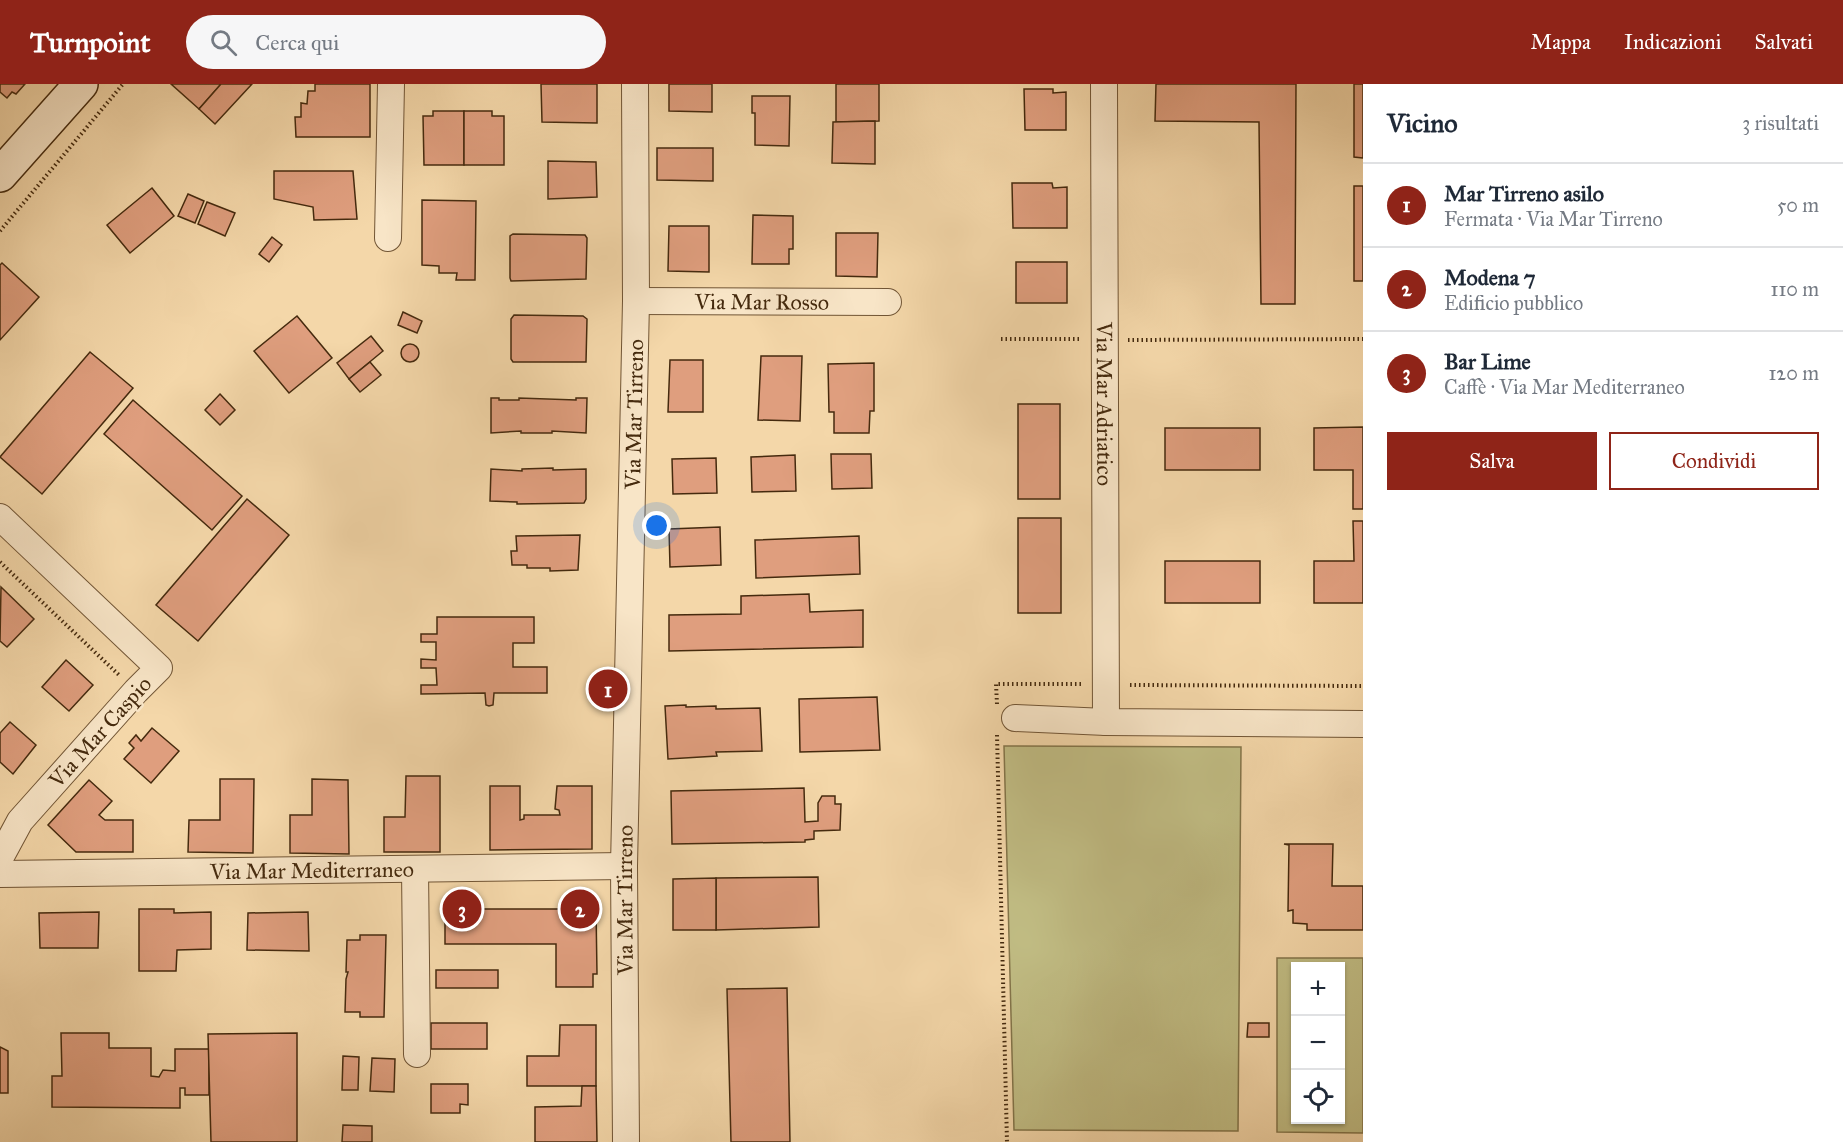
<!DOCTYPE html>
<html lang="it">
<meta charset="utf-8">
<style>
:root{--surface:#fff;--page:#f6f6f7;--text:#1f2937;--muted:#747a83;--line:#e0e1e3;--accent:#8f2418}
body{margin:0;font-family:"IM FELL Great Primer",serif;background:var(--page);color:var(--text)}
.controls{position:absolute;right:18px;bottom:18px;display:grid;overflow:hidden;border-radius:0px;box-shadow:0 2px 4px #0004}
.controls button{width:54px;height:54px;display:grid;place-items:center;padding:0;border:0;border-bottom:2px solid var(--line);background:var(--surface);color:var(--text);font:30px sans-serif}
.you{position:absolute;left:657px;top:442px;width:21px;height:21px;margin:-15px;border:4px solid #fff;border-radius:50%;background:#1a73e8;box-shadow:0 0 0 9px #1a73e833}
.badge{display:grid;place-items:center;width:39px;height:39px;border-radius:50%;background:var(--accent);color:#fff;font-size:20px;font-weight:700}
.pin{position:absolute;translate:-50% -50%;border:3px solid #fff;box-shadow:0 2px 6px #0006}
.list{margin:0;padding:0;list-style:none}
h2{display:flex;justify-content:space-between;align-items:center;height:78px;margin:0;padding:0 24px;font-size:26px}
h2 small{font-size:20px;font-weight:400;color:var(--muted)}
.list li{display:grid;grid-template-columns:39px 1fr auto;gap:18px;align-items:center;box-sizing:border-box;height:84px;padding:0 24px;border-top:2px solid var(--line)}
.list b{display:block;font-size:22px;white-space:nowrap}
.list p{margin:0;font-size:20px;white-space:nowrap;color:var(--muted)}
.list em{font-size:20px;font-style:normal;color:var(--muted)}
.actions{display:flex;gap:12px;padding:18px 24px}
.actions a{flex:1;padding:14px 0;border:2px solid var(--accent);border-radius:0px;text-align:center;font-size:21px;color:var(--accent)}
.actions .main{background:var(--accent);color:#fff}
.icon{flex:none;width:33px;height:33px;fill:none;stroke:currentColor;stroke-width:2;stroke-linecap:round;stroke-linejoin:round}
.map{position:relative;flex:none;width:1363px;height:1058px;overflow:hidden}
header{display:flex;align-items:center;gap:36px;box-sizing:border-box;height:84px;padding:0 30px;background:var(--accent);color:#fff}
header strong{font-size:28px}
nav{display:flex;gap:33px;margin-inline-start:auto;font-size:21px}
.search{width:420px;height:54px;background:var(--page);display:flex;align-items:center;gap:15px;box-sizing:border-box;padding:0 21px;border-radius:33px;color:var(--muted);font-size:22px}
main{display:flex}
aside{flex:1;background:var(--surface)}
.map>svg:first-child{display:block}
.green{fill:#c1bd84;stroke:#837449;stroke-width:1.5;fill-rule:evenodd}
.building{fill:#df9e7e;stroke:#452a0e;stroke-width:1.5}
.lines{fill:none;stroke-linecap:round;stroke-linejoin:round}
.minor-casing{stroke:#715535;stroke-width:28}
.secondary-casing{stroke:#452a0e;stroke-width:36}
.path{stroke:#452a0e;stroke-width:4;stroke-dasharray:1.5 3;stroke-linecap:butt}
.minor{stroke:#f8e5c7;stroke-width:26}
.secondary{stroke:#f8e5c7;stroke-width:33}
.labels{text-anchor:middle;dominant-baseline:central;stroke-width:5;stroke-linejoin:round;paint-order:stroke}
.street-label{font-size:22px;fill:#452a0e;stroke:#f8e5c7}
</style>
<header>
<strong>Turnpoint</strong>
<div class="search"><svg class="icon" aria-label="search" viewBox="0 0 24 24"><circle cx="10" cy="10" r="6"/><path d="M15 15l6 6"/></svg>Cerca qui</div>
<nav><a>Mappa</a><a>Indicazioni</a><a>Salvati</a></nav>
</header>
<main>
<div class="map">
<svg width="1363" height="1058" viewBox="0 0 1363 1058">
<rect width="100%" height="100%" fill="#f4d7a9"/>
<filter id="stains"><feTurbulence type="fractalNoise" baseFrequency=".00333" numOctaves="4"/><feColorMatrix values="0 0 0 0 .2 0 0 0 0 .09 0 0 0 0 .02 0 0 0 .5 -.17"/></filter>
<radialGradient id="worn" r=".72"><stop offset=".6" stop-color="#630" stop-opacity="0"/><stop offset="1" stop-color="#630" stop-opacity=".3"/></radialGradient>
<g class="green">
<polygon points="1004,662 1241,663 1238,1047 1014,1046"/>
<path d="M1277 874H1363V1049L1277 1048ZM1340 882V1036H1296V882Z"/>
</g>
<g class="building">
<polygon points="0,0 25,0 16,10 12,8 7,14 0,8"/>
<polygon points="171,0 221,0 199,25"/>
<polygon points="221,0 252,0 215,40 199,25"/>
<polygon points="315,0 370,0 370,53 296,53 295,33 301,33 301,19 307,20 308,7 315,7"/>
<polygon points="541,0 597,0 597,39 542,38"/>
<polygon points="669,0 712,0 712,28 669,27"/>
<polygon points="836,0 879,0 879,37 836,38"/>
<polygon points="1156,0 1296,0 1295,220 1261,220 1259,38 1155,37"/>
<polygon points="1354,0 1363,0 1363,74 1354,73"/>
<polygon points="1024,5 1053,5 1053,9 1066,8 1066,46 1025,46"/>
<polygon points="752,12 790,12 789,62 755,61 755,29 752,29"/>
<polygon points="433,27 464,27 464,81 424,81 423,32 433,32"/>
<polygon points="464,27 492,27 492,32 504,32 504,81 464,81"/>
<polygon points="875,37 875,80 832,79 833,38"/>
<polygon points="657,64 713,64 713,97 657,96"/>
<polygon points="548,77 596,78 597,113 548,115"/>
<polygon points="274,87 353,87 357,135 314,136 313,123 274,115"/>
<polygon points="1012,99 1052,99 1053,104 1067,103 1067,144 1013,144"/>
<rect x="1354" y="102" width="9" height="95"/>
<polygon points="152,104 174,132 130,169 107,141"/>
<polygon points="188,110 204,117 195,139 178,132"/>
<polygon points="422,116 476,117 475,196 456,196 457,189 439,189 439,182 422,181"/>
<polygon points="207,118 235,129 225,152 198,140"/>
<polygon points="753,131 793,132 793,165 789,165 789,180 752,180"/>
<polygon points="669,142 709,142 709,188 668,187"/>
<polygon points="836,149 878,149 877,193 836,192"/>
<polygon points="513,150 585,151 587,154 586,195 511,197 510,194 510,152"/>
<polygon points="272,153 282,161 269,178 259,170"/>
<rect x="1016" y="178" width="51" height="41"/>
<polygon points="2,179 39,213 0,256 0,181"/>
<polygon points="403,228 422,237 417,249 398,241"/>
<polygon points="514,231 583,232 587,235 586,278 513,278 511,275 511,235"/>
<polygon points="297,232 332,274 289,309 254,267"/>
<polygon points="371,252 383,267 349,295 337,279"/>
<circle cx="410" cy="269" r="9"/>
<polygon points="90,268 133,304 42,410 0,373"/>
<polygon points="761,272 802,272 800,337 758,336"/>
<polygon points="670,276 703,276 703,328 668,328"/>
<polygon points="370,278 381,291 360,308 349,295"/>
<polygon points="874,279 874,327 870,327 869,349 834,349 834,328 829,328 828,280"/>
<polygon points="220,310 235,326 220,341 205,326"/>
<polygon points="491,314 499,314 499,316 519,316 519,314 576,316 576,314 587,314 586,349 552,347 552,349 521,349 521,347 491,349"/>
<polygon points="133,316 242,412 212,446 104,350"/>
<rect x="1018" y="320" width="42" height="95"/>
<polygon points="1363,343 1363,425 1353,425 1353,386 1314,386 1314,344"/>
<rect x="1165" y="344" width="95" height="42"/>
<polygon points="831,370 871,370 872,404 832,405"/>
<polygon points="795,371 796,407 752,408 751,373"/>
<polygon points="716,374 717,409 673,410 672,375"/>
<polygon points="553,384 553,386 586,385 586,415 584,419 517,420 517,418 490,417 491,385 522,387 522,385"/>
<polygon points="247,415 289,451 198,557 156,521"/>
<rect x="1018" y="434" width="43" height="95"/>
<polygon points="1353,437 1363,437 1363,519 1314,519 1314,477 1354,477"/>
<polygon points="720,443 721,481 670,483 669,445"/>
<polygon points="580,451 578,486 550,487 550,484 527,484 527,481 512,481 511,467 517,467 516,452"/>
<polygon points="859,452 860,490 756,494 755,456"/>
<rect x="1165" y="477" width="95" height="42"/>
<polygon points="1,503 34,535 7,563 0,557"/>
<polygon points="809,510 810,528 863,526 863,563 669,567 669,531 741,530 741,512"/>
<polygon points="437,533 534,533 534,559 513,559 513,583 547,583 547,609 494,609 493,621 489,622 486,621 485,609 421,610 421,601 437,601 436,584 421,584 421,575 436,576 436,558 421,558 421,550 437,550"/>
<polygon points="66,576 93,601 69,627 42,603"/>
<polygon points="877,613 880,666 800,668 799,615"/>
<polygon points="686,621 686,623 716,622 716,625 760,624 762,667 716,668 717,672 668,675 665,622"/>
<polygon points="10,638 36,661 13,690 0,678 0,649"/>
<polygon points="152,644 179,667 151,699 124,675 134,664 129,659 136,651 141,657"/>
<polygon points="406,692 440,692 440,768 384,768 384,733 405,733"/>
<polygon points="220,695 254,695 253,769 188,768 189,736 220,736"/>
<polygon points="312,695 348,696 349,770 290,769 290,731 312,731"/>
<polygon points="89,696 112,717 99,731 105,736 133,736 133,768 76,768 48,741"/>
<polygon points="490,702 520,702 520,736 524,735 524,731 560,731 559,726 555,725 557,702 592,702 592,765 490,766"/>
<polygon points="804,704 805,738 818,737 818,719 822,712 835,712 835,720 841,720 840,746 814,747 814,755 805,756 805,758 672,760 671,707"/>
<polygon points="1284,760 1333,760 1332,802 1363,802 1363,846 1307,846 1307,840 1293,839 1293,826 1288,827 1289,761"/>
<polygon points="818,793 819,843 716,846 716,794"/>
<polygon points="716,794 716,846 673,846 673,795"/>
<polygon points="139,825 174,825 174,829 211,828 211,865 177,866 176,887 139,887"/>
<polygon points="445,825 596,825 597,890 593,890 593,903 556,903 556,860 445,860"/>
<polygon points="99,828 98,864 40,864 39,829"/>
<polygon points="308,828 309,867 247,866 248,829"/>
<polygon points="360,851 386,851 384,933 360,933 360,928 345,928 346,895 348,888 346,888 347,856 360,856"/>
<rect x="436" y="886" width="62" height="18"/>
<polygon points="787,904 790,1058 731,1058 727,905"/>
<rect x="431" y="939" width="56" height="26"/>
<polygon points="1248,939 1269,939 1269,953 1247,953"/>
<polygon points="560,941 596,941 596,1002 527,1002 527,972 559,972"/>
<polygon points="61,949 109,949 109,964 151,964 151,992 159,993 163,986 175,987 175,965 209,965 209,1011 185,1011 185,1004 180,1004 180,1024 52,1023 52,992 62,992"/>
<polygon points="297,949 297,1058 211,1058 208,950"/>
<polygon points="0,963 8,967 8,1009 0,1009"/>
<polygon points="343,972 359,973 358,1006 342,1006"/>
<polygon points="372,974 395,975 394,1008 370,1007"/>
<polygon points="431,1000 468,1000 468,1021 460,1020 460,1029 431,1029"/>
<polygon points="582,1002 596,1002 597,1058 535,1058 535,1023 581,1022"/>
<polygon points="343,1041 372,1042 372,1058 342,1058"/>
</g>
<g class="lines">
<g class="minor-casing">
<g id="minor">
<path id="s1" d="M1104 0 1106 638"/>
<polyline points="388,154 391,0"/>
<path id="s2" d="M636 217 888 218"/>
<polyline points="0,433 159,584 136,607 20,737 0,774"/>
<polyline points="1015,634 1106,638 1363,640"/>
<polyline points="415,785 417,970"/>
<path id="s3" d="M0 790 624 782"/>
<path id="s4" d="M626 1058 624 782 636 217 635 0"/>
</g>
</g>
<g class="secondary-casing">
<polyline id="secondary" points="0,91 81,0"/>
</g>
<g class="path">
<polyline points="0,147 123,0"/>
<polyline points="1001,255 1082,255"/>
<polyline points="1128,256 1363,255"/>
<polyline points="0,478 119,591"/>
<polyline points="1130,601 1363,602"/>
<polyline points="997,620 996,600 1083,600"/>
<polyline points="997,651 1007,1058"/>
</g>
<use href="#minor" class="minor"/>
<use href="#secondary" class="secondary"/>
</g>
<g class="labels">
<g class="street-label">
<text stroke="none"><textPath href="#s2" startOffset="126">Via Mar Rosso</textPath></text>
<text stroke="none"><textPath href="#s1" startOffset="320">Via Mar Adriatico</textPath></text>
<text stroke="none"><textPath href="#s4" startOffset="728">Via Mar Tirreno</textPath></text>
<text transform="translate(100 648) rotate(-48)">Via Mar Caspio</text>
<text stroke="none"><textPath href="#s3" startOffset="312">Via Mar Mediterraneo</textPath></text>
<text stroke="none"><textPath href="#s4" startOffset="242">Via Mar Tirreno</textPath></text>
</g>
</g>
<rect width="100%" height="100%" filter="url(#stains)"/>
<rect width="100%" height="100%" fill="url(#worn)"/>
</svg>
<div class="controls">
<button>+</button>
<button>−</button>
<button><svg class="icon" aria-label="locate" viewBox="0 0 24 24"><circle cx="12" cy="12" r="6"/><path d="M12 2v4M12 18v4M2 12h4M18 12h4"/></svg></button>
</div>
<div class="you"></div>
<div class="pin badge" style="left:608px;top:605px">1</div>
<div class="pin badge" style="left:580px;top:825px">2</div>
<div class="pin badge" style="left:462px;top:825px">3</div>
</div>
<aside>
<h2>Vicino<small>3 risultati</small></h2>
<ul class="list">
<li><span class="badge">1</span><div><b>Mar Tirreno asilo</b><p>Fermata · Via Mar Tirreno</p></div><em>50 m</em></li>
<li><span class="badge">2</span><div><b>Modena 7</b><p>Edificio pubblico</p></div><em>110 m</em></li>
<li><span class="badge">3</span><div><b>Bar Lime</b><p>Caffè · Via Mar Mediterraneo</p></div><em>120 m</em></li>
</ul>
<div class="actions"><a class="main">Salva</a><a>Condividi</a></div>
</aside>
</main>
